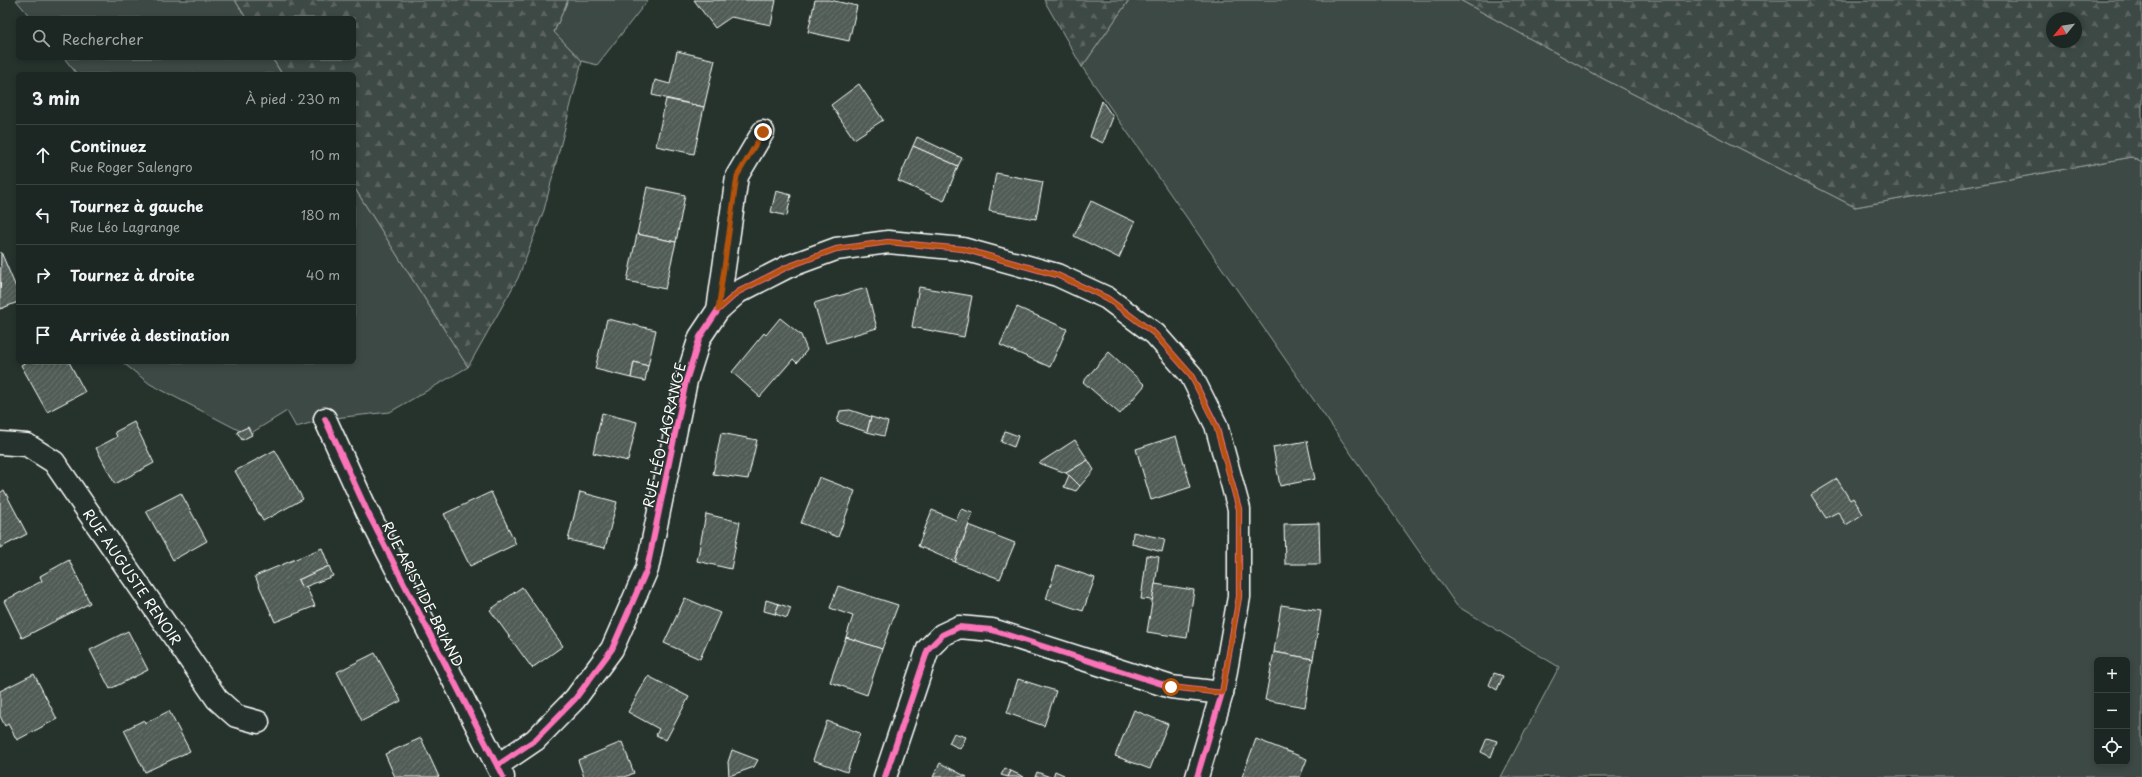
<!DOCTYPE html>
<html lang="fr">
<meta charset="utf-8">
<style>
:root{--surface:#1c2622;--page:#29322f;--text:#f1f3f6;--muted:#a0a5a5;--line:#3a4340}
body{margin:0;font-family:"Playpen Sans",sans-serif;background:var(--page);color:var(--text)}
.controls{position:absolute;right:12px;bottom:12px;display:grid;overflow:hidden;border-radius:6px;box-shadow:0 2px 6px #0003}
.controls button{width:36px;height:36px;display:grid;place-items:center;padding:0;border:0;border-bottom:1px solid var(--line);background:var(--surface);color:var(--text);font:20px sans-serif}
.compass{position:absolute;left:2046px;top:12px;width:36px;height:36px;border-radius:50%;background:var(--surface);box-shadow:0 2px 6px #0003;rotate:240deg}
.stop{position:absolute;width:12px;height:12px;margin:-9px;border:3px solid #b45309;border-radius:50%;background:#fff}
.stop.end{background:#b45309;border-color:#fff;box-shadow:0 1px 4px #0008}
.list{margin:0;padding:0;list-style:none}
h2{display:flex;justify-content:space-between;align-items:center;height:52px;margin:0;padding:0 16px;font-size:17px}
h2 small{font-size:13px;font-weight:400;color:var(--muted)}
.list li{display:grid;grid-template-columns:26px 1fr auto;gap:12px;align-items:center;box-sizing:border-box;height:60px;padding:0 16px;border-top:1px solid var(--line)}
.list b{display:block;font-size:15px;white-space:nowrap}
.list p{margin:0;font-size:13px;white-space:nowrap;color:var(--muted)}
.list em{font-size:13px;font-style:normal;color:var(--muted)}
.icon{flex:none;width:22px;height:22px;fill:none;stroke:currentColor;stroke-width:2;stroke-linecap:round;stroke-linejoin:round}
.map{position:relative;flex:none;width:2142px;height:777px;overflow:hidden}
.search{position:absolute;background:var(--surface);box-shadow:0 2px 6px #0003;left:16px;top:16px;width:340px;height:44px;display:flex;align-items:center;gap:10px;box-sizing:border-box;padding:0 14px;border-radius:6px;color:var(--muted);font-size:15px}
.panel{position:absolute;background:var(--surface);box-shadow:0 2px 6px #0003;left:16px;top:72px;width:340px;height:292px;border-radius:6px}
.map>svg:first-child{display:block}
.grass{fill:#3e4944;stroke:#9ea4a2;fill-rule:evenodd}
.forest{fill:url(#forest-firs);stroke:#9ea4a2;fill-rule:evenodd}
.building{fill:url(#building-hatch);stroke:#fff}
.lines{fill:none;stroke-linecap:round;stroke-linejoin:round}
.street-casing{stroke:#fff;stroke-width:25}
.street{stroke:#26332d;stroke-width:22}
.cycleway-casing{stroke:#26332d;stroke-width:8}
.cycleway{stroke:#fb73b8;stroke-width:6}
.route{stroke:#b45309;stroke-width:5}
.labels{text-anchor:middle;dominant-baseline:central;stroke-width:3;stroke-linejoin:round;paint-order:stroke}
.street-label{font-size:14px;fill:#fff;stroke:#26332d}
</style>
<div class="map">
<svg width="2142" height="777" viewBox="0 0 2142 777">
<defs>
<pattern id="forest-firs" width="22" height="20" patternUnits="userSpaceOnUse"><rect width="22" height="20" fill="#3e4944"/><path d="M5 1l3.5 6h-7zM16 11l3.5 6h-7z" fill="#5b6460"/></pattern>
<pattern id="building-hatch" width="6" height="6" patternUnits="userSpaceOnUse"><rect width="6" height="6" fill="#515c57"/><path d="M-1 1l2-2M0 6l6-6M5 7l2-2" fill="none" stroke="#6b7470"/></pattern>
</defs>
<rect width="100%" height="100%" fill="#26332d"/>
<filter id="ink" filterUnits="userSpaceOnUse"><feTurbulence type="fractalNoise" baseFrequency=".025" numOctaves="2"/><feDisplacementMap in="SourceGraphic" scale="8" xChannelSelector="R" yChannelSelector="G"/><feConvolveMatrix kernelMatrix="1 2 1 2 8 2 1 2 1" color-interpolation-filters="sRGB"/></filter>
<g filter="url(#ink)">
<g class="grass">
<polygon points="16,0 235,0 246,18 31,18"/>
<polygon points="568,0 648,0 597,65 582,61 554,32"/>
<path d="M1129 0H1460L1594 74 1855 207 2132 157 2142 163V777H1501L1559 667 1457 606 1082 67ZM2097 660H2127V762H2097Z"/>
<polygon points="64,58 272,58 282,74 77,74"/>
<polygon points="354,187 468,367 390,412 325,419 296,427 287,411 248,435 150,384 122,362 354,362"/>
</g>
<g class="forest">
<polygon points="235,0 568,0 554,32 582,61 544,210 518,278 468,367 354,187 354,74 282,74 272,58 354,58 354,18 246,18"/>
<polygon points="1044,0 1129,0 1082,67"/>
<path d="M1460 0H2142V163L2132 157 1855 207 1594 74ZM2052 18H2076V42H2052Z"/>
</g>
<g class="building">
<polygon points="694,0 776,0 771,25 731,17 715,28"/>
<polygon points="815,0 830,0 857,6 849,41 808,32"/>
<polygon points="677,51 715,60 704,107 652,95 655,80 670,84"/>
<polygon points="859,84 883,120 854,139 831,105"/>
<polygon points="666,99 704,107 694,154 656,146"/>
<polygon points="1102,101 1113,117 1103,143 1090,137"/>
<polygon points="917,137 962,158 958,166 913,146"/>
<polygon points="913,146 958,166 944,201 898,181"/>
<polygon points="996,173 1043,182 1036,219 989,211"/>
<polygon points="647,187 685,195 676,242 637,234"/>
<polygon points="776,191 791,195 787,216 771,212"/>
<polygon points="1091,201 1135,222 1119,258 1074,236"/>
<polygon points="637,234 676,242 665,289 627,281"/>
<polygon points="1,252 18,292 18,302 0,309"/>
<polygon points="919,287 972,296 964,337 912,327"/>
<polygon points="866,288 877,328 826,343 814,303"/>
<polygon points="1017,307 1067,329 1050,367 1000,345"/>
<polygon points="780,318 801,335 807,350 797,363 793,359 760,397 732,372 764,333 766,335"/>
<polygon points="607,319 656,330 648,366 634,362 631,378 595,369"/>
<polygon points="1109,352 1145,385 1120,414 1083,382"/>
<polygon points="26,362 69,362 85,392 47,412 21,365"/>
<polygon points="634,362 648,366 645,381 631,378"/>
<polygon points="850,410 871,417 867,432 837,422 840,411"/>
<polygon points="602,413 637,422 628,461 593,453"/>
<polygon points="871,417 888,422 884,436 867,432"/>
<polygon points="134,422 154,463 115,484 96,448 117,437 115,432"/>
<polygon points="248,427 252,435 242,440 237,432"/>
<polygon points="1005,431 1018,436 1014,447 1001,442"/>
<polygon points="721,433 757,440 748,479 713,474"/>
<polygon points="1176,436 1191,487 1151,500 1136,449"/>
<polygon points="1075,440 1088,460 1066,473 1039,463"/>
<polygon points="1307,441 1315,479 1280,486 1273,447"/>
<polygon points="275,450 303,499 263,521 235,471"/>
<polygon points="1088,460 1094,470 1080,486 1066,473"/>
<polygon points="1069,475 1080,486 1076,491 1064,487"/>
<polygon points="819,477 855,491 838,537 801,523"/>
<polygon points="1837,479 1850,500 1853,498 1863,514 1846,525 1838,512 1826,518 1811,495"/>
<polygon points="4,490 27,534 0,548 0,493"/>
<polygon points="491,492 516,544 470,566 444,514"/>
<polygon points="580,492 617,502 605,548 568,540"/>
<polygon points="181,493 207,541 173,560 146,511"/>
<polygon points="961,509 973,513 955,562 918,546 932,510 956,520"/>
<polygon points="706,514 740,522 731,569 697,561"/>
<polygon points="1319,523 1320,564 1285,564 1284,524"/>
<polygon points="969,525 1015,543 1000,579 955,562"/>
<polygon points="1133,532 1165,539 1162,552 1132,544"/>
<polygon points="322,548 329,566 298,580 302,588 306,586 315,606 275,622 255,576"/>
<polygon points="1147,555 1159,557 1153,600 1141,599"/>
<polygon points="69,560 90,603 22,638 4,601 42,581 40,576"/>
<polygon points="1057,565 1095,578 1083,611 1046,599"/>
<polygon points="329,566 333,576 302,588 298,580"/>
<polygon points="1155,584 1194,590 1187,638 1147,632"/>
<polygon points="838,586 898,605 882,649 846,637 853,616 830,608"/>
<polygon points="522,587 563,646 532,668 490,610"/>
<polygon points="685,598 720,613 700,659 664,643"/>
<polygon points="766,600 779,604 775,614 764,611"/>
<polygon points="779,604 791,608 787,618 775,614"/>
<polygon points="1281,605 1321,611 1313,659 1274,652"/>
<polygon points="128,631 148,670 110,689 90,650"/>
<polygon points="846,637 882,649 867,695 830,682"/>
<polygon points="1274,652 1313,659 1305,707 1265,700"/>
<polygon points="375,653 401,701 362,721 337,672"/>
<polygon points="1494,673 1503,676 1497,690 1489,685"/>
<polygon points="34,674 57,719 17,740 8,724 5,726 0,716 0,691"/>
<polygon points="648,676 689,697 666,740 656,735 659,729 628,712"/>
<polygon points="1018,679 1056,691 1044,726 1007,713"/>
<polygon points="1134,710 1168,724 1150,769 1115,756"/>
<polygon points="169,711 190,751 145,772 124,730 144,720 145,723"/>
<polygon points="827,721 860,733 847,772 813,760"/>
<polygon points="954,733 966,737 960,749 949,743"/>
<polygon points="421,738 439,777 395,777 385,754"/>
<polygon points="1487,738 1497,741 1491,757 1481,752"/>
<polygon points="1256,739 1307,759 1300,777 1242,777"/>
<polygon points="622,742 634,773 625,777 584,777 578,760"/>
<polygon points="732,750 758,760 754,767 729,776 728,762"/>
<polygon points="940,763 967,777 933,777"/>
<polygon points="1005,768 1011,771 1008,777 1001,775"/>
<polygon points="1011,771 1024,777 1008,777"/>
<polygon points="1055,771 1064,775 1063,777 1053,777"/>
<polygon points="1037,772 1050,777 1035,777"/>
</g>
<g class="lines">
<g class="street-casing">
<g id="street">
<polyline points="718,310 737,176 763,132"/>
<polyline points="325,419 367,511 503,777"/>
<path id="s1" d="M0 443 27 445 54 462 217 699 236 716 258 722"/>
<polyline points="498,765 535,740 575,699 612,649 647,569 686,381 700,337 718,310 738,292 787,267 836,249 888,242 963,249 1057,275 1107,298 1155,334 1191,375 1216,425 1239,509 1239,597 1222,693 1197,777"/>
<polyline points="885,777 928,649 942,635 959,627 992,630 1171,687 1222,693"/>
</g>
</g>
<use href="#street" class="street"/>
<g class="cycleway-casing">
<g id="cycleway">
<polyline points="325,419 367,511 503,777"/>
<polyline points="498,765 535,740 575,699 612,649 647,569 686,381 700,337 718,310 738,292 787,267 836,249 888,242 963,249 1057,275 1107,298 1155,334 1191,375 1216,425 1239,509 1239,597 1222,693 1197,777"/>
<polyline points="885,777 928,649 942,635 959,627 992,630 1171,687 1222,693"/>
</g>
</g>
<use href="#cycleway" class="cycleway"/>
</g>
</g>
<g class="lines" filter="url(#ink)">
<polyline class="route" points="763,132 737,176 718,310 738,292 787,267 836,249 888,242 963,249 1057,275 1107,298 1155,334 1191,375 1216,426 1239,509 1239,597 1222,693 1171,687"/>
</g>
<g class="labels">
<g class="street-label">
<text transform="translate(664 435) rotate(-77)">RUE LÉO LAGRANGE</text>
<text stroke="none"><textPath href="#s1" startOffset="198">RUE AUGUSTE RENOIR</textPath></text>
<text transform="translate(423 594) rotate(63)">RUE ARISTIDE BRIAND</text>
</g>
</g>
</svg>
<div class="controls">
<button>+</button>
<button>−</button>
<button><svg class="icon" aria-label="locate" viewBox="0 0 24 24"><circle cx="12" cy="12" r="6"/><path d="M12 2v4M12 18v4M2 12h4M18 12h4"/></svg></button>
</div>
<svg class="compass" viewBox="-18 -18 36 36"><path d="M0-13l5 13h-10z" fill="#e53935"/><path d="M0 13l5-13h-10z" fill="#a0a5a5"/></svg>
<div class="stop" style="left:1171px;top:687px"></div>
<div class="stop end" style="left:763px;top:132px"></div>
<div class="search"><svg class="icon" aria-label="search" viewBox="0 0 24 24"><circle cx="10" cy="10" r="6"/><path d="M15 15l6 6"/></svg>Rechercher</div>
<section class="panel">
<h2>3 min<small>À pied · 230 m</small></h2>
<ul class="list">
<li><svg class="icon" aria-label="ahead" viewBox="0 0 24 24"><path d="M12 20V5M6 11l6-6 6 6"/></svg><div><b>Continuez</b><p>Rue Roger Salengro</p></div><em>10 m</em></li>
<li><svg class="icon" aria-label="left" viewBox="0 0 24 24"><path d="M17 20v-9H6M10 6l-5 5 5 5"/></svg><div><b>Tournez à gauche</b><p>Rue Léo Lagrange</p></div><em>180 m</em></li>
<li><svg class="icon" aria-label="right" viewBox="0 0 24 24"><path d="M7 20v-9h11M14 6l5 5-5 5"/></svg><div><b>Tournez à droite</b></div><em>40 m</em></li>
<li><svg class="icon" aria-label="arrive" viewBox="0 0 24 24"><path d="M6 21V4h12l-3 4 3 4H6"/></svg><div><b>Arrivée à destination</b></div></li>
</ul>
</section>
</div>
